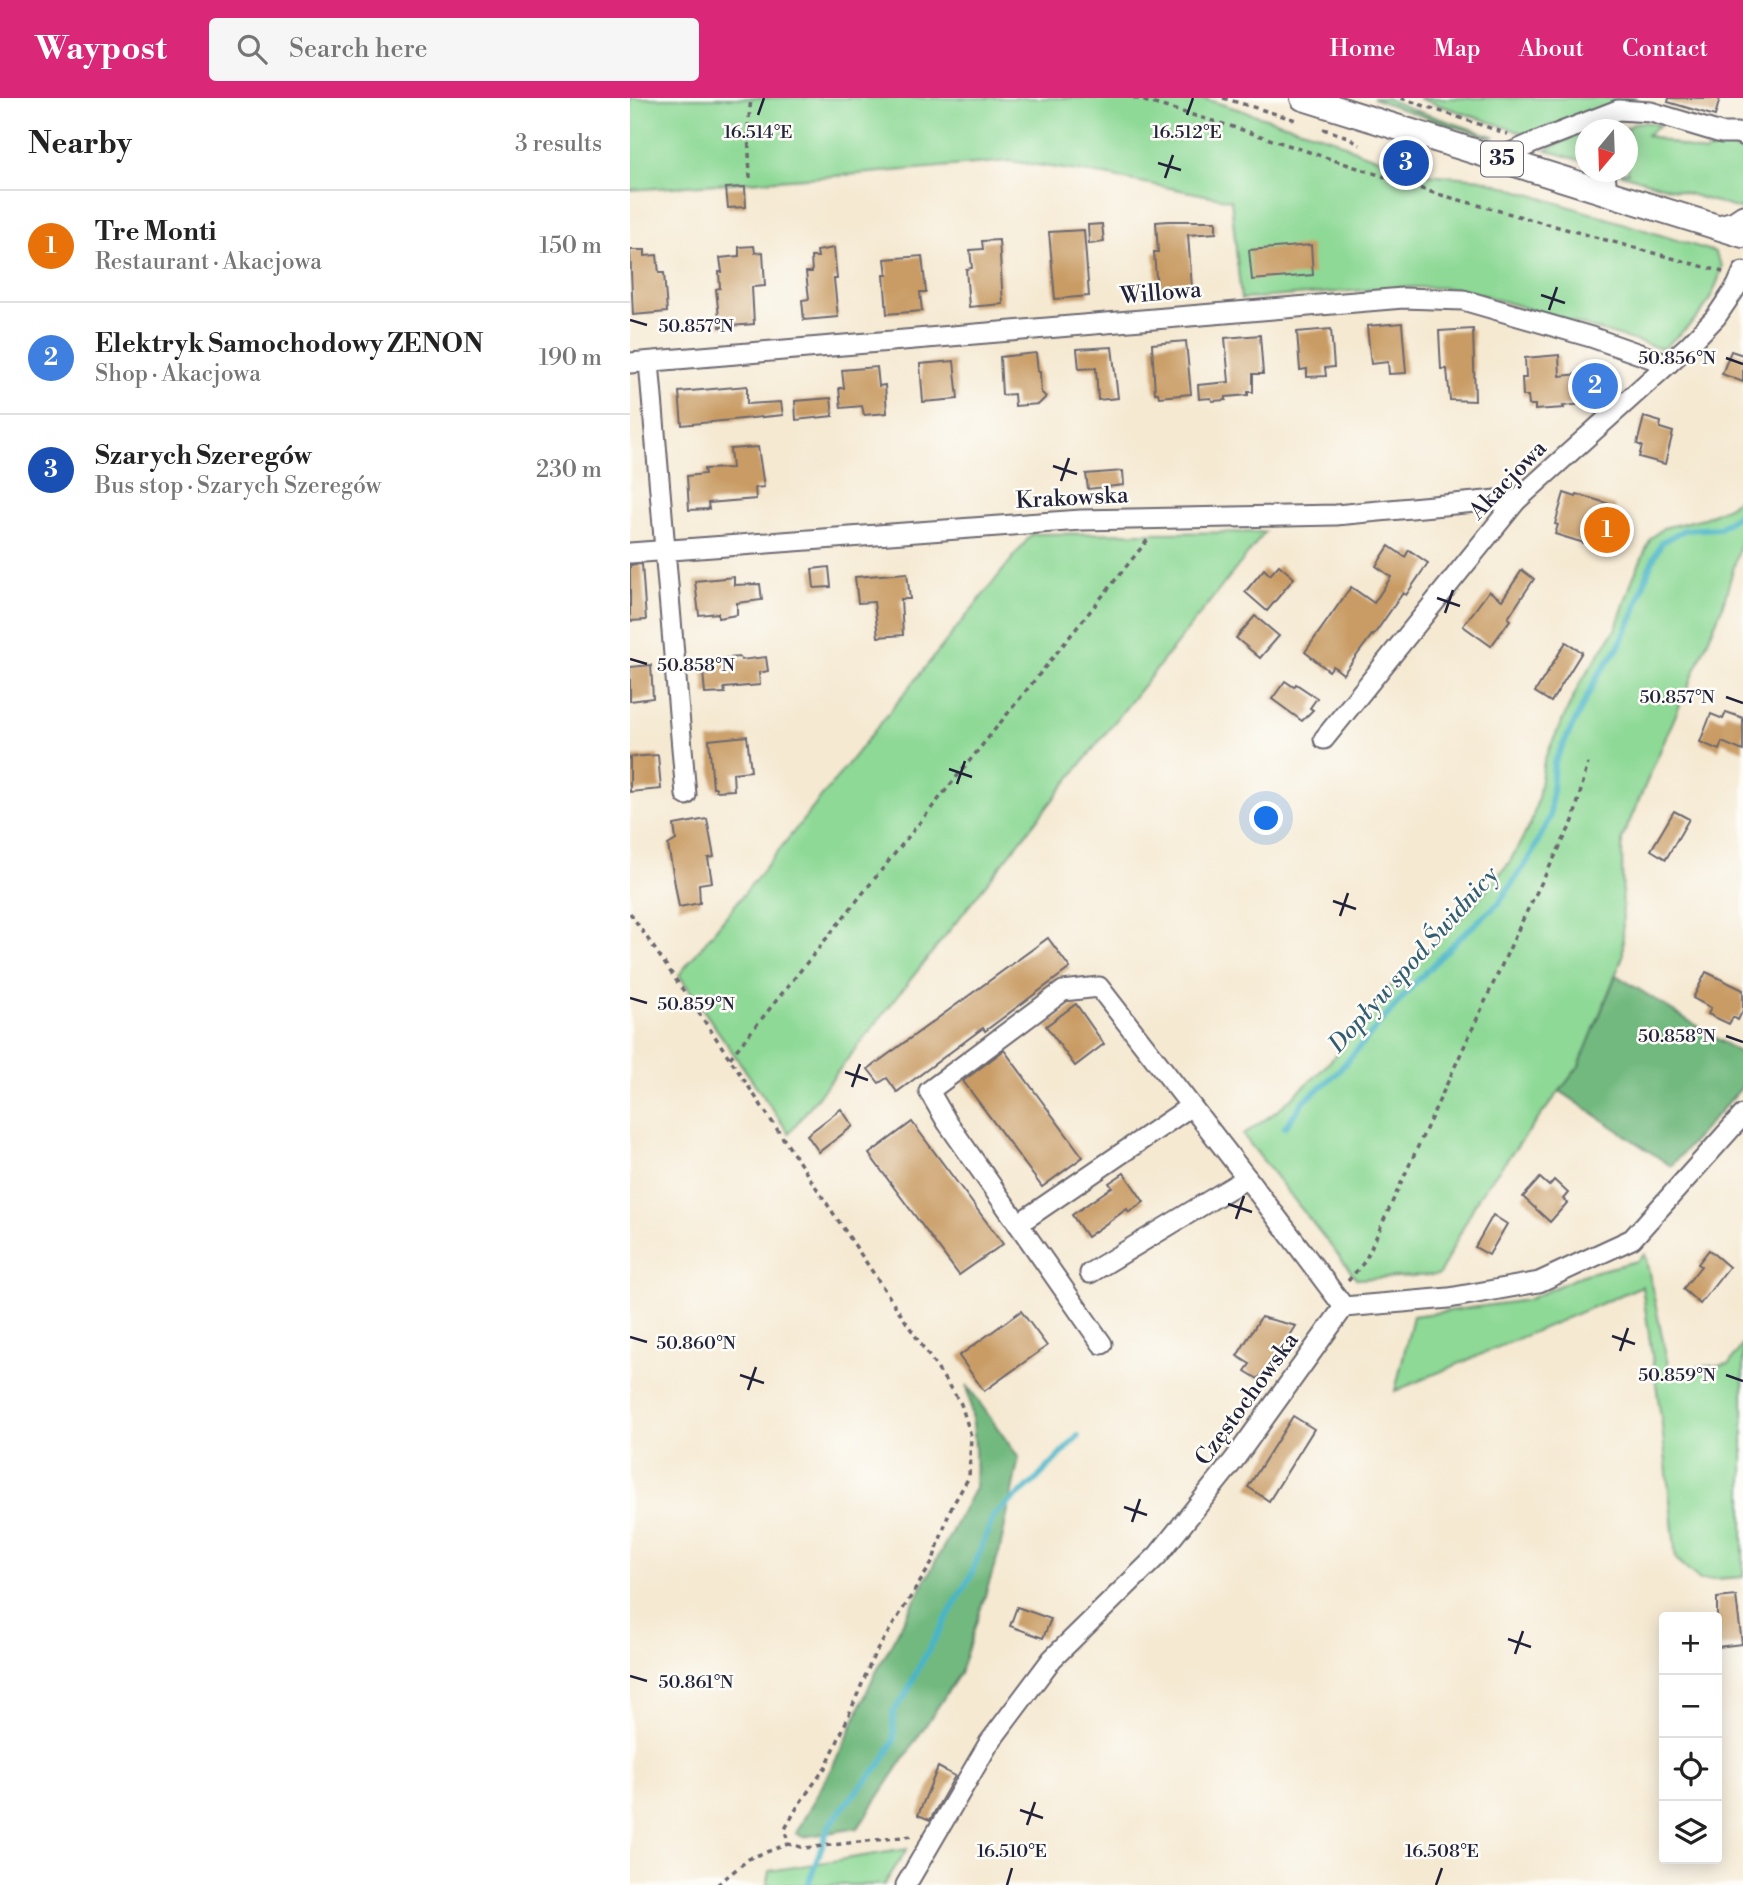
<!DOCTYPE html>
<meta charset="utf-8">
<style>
:root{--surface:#fff;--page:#f6f6f6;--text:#222;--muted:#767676;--line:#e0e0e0;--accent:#db2777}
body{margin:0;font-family:"Libre Bodoni",serif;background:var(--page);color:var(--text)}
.controls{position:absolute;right:21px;bottom:21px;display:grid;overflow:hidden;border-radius:7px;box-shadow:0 4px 18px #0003}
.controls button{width:63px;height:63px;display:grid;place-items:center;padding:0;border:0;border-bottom:2px solid var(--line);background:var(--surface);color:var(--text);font:35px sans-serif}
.compass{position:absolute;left:945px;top:21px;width:63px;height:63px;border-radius:50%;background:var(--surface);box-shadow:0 4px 18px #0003;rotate:199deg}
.you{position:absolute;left:637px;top:721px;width:24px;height:24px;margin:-18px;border:5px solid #fff;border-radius:50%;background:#1a73e8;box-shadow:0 0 0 10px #1a73e833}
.badge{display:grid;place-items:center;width:46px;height:46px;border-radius:50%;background:var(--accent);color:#fff;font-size:23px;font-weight:700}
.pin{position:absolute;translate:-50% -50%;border:4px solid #fff;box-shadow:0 2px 7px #0006}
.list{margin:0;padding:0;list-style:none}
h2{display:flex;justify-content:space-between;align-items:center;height:91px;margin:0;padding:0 28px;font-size:30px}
h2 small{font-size:23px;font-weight:400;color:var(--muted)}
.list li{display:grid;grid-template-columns:46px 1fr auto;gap:21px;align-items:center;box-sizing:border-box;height:112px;padding:0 28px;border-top:2px solid var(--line)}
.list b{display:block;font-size:26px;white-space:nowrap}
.list p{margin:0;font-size:23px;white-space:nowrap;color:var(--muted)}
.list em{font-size:23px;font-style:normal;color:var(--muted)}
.icon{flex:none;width:38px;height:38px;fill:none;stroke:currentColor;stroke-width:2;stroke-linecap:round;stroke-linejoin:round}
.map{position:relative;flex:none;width:1113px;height:1787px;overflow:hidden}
header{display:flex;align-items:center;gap:42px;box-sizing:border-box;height:98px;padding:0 35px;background:var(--accent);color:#fff}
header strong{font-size:33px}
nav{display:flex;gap:38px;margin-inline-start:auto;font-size:24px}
.search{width:490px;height:63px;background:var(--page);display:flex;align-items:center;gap:18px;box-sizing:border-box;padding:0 24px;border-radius:7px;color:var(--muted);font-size:26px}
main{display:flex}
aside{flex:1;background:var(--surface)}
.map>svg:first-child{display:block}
.green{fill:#8ed996;stroke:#587e68;stroke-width:2}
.forest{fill:#72b97f;stroke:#4a6e5d;stroke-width:2}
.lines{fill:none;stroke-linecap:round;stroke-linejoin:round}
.stream{stroke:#4ab5c8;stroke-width:6}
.building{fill:#c99c65}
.minor-casing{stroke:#6c6870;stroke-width:23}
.major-casing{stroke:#6c6870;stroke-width:28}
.path{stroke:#6c6870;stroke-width:3.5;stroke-dasharray:5 5;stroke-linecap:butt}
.minor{stroke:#fff;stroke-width:19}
.major{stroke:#fff;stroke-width:24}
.ticks{fill:none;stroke:#22223b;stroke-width:2.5}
.labels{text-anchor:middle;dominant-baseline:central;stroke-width:5;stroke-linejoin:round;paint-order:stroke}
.shield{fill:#fdfcf7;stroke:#646373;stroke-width:2}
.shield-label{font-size:21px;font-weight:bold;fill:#22223b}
.street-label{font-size:23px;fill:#22223b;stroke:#fdfcf7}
.water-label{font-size:24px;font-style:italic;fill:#325d73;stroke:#fdfcf7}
.ticks-label{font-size:18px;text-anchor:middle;fill:#22223b;stroke:#fdfcf7;stroke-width:5;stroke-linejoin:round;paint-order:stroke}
</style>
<header>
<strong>Waypost</strong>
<div class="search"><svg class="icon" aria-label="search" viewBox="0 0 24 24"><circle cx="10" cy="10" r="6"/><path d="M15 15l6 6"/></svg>Search here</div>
<nav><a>Home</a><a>Map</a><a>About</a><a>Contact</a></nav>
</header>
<main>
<aside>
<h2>Nearby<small>3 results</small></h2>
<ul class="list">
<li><span class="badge" style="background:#e8710a">1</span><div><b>Tre Monti</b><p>Restaurant · Akacjowa</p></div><em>150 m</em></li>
<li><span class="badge" style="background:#3f7fe0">2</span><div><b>Elektryk Samochodowy ZENON</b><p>Shop · Akacjowa</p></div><em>190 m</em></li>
<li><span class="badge" style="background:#1a4fb4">3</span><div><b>Szarych Szeregów</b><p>Bus stop · Szarych Szeregów</p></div><em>230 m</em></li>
</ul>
</aside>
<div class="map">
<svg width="1113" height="1787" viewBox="0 0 1113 1787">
<rect width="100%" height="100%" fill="#fdfcf7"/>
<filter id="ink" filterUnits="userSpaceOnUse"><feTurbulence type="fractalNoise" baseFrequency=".0143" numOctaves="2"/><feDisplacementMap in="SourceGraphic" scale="14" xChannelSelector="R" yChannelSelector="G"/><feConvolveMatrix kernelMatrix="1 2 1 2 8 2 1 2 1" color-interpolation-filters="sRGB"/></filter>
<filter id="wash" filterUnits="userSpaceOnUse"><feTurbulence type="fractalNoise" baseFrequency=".00686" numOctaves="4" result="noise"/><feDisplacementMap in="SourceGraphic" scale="28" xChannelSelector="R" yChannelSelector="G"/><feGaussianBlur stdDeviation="1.57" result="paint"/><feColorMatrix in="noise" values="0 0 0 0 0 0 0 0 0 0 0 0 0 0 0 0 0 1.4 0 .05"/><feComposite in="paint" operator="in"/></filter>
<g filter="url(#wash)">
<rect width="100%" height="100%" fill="#f5e9d2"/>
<g class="green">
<path d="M0 0H572L706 42 728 54 797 76 851 81 1085 154 1092 168C1082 211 1064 224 1032 251L852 197 825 190 777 189 611 201 601 102 474 77 380 63 205 78 0 92Z"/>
<path d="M743 0H756L781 11 865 39H859C818 27 783 16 743 0Z"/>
<polygon points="788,0 1008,0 900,35 893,35"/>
<polygon points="1014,24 1030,27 1017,37 1074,55 1091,45 1113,54 1113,109 1109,111 985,74 998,74 998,32 995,31 1005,25"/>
<polygon points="955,33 955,64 916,52"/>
<polygon points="1113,396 1113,437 1092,510 992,741 993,858 949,968 849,1098 809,1177 727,1181 613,1037 647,1013 687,977 707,956 757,892 837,814 879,765 901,725 908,700 914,662 949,587 986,530 1003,480 1021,440 1033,430 1074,420 1100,408"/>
<polygon points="635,434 159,1035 49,877 402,436"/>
<polygon points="1015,1156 1039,1272 1099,1266 1113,1246 1113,1479 1070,1482 1046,1461 1032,1327 1012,1188 765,1293 783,1218 897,1202 955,1176 1007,1163"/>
<polygon points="277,1751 254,1787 137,1787 139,1773"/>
</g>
<g class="forest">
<polygon points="986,877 1113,957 1113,988 1041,1068 930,993 949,968"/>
<path d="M337 1287 389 1360 370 1451 330 1575 228 1730 173 1739 166 1735 213 1649 242 1582 345 1390C347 1354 344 1322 337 1287Z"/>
</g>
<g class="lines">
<g class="stream">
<polyline points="655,1029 673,1004 706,976 784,886 828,841 869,805 900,759 920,719 924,665 968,577 988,550 1003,518 1020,468 1032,444 1054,432 1090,430 1113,413"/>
<polyline points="178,1787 199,1728 219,1702 251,1666 264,1643 263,1614 275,1598 290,1567 340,1479 364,1417 404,1384 448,1338"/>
</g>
</g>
<g id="blocks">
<g class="building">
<polygon points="1039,0 1090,0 1085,18 1038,4"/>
<polygon points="115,89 116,109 98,110 96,90"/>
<polygon points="539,123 586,123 586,135 558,137 562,190 527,192 524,154 528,154 526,124"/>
<polygon points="472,126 474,144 459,146 458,127"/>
<polygon points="454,132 459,198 425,201 419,134"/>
<polygon points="369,142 373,206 339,209 336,171 342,170 340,152 353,151 352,143"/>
<polygon points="681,147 683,177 622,182 619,152"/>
<polygon points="124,148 125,155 133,154 135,188 122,189 124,226 90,229 86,191 90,190 89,174 92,174 90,160 109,158 109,149"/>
<polygon points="204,150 207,181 204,181 208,219 174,222 172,202 179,201 176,174 182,174 181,159 188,159 187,153"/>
<polygon points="0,152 15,152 15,158 27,157 29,175 34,175 37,214 3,217"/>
<polygon points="292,158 296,194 290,194 292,213 257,216 254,177 257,177 255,161"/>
<polygon points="772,225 776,275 759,276 758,264 741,266 737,228"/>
<polygon points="701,231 704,269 695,270 696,278 677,279 677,271 670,272 667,234"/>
<polygon points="843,231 845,303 820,302 817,271 811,271 809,233"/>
<polygon points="630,237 633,276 623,276 623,294 618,294 618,297 596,299 596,302 582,303 581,300 569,301 568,287 599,284 595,240"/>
<polygon points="556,243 561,296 529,299 528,295 525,295 522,246"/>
<polygon points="482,249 488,300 468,302 466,270 449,271 447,251"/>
<polygon points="1101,253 1113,257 1113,284 1092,276"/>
<polygon points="406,255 408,274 410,274 411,294 416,299 409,306 385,308 384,296 372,297 370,259"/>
<polygon points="929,257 930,278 971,274 974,304 933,308 934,310 905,312 905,307 899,307 898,298 893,298 892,280 896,280 895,260"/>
<polygon points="324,263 328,301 293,304 290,266"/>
<polygon points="247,269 249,288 255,287 257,315 234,317 232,308 211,310 209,290 214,290 212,272"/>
<polygon points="117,288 117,306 151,304 153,317 52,327 49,294"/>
<polygon points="201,300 203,318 166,322 165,303"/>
<polygon points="1014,319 1031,324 1030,330 1043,334 1035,366 1009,359 1012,348 1007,346"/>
<polygon points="128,349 134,389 125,390 126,401 78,405 79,411 59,412 57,378 75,376 74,371 102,370 100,351"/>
<polygon points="493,373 494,387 458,391 456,376"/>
<polygon points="934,395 946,399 947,396 986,408 983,417 986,418 978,442 970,440 967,449 925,436 928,427 925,426"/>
<polygon points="759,448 775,459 779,452 798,465 776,497 773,495 743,538 742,537 713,576 703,568 699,573 675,554 721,489 744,505 761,479 746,468"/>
<polygon points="12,466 16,522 0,523 0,467"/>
<polygon points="649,467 664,480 637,513 615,494 634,471 640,477"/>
<polygon points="199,469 201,489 184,490 182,471"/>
<polygon points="892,472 904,481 878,520 880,522 861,548 833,528 859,493 872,502"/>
<polygon points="277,475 280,501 271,501 273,537 248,539 244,504 228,505 225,479"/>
<polygon points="104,479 104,487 130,486 132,502 107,505 107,517 88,520 88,515 69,517 65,483"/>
<polygon points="625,518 649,538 630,560 606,540"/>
<polygon points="936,544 952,554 921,604 905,594"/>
<polygon points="110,559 111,562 136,559 138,573 129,575 130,587 94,590 95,595 75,596 72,562"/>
<polygon points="21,567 23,600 0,603 0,569"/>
<polygon points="655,583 664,589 666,586 687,600 680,610 683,612 672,623 642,601"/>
<polygon points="1096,614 1113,620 1113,653 1092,644 1089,652 1070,644 1081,616 1093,621"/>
<polygon points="117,638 121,673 103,675 104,692 86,693 86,690 83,690 79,642"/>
<polygon points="28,657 31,691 0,694 0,659"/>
<polygon points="1044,713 1059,721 1036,761 1021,752"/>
<polygon points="77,721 84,759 78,760 82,784 69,786 70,805 49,809 38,747 46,742 44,727"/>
<polygon points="418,840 440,870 355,933 353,930 267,994 257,980 249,985 238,971"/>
<polygon points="1076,874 1113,892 1113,912 1108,922 1103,919 1099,926 1078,916 1081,910 1063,900"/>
<polygon points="446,906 474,946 445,968 416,928"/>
<polygon points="374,952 453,1059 412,1089 333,983"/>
<polygon points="211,1011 223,1028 189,1054 177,1037"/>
<polygon points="282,1024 373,1146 329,1177 239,1056"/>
<polygon points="494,1075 514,1104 499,1114 497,1111 457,1139 442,1117 482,1089 479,1085"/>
<polygon points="910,1080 919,1088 924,1082 938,1095 933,1101 937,1105 920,1124 893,1099"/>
<polygon points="863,1117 877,1126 859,1157 845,1149"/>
<polygon points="1079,1152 1099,1169 1070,1206 1053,1191 1071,1168 1068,1166"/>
<polygon points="391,1213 417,1248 354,1293 329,1258"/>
<polygon points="631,1219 666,1228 636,1276 633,1274 628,1281 615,1273 620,1266 607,1258"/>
<polygon points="663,1318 684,1331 639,1403 618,1389"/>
<polygon points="1106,1498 1112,1546 1087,1549 1087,1500"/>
<polygon points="387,1509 421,1521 413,1540 380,1528"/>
<polygon points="308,1669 325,1678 300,1722 288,1717"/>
</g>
</g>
</g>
<g filter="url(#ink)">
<use href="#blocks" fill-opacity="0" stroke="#6c6870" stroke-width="2"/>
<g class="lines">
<g class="minor-casing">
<g id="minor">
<polyline points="869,60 903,45 988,12 1021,14 1091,35 1107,35 1113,37"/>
<polyline points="975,74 977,95"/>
<polyline points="1085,128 1104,123 1113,117"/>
<polyline points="19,264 56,697"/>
<polyline points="0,265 773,200 833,202 961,239 1038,266"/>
<polyline points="0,455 451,422 706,417 867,402 886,403"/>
<polyline points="694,641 886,403 1059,247 1086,219 1107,188 1113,174"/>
<polyline points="388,1126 561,1008"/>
<polyline points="460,1175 617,1080 714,1209"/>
<polyline points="472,1246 317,1024 299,993 433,893 469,889 617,1080"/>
<polyline points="276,1787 359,1645 422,1561 528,1457 604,1362 714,1209 819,1200 909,1184 1002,1141 1113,1017"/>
</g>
</g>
<g class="major-casing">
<polyline id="major" points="673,0 1113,137"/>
</g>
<g class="path">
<polyline points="504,0 600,28 804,95 1093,174"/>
<polyline points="593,0 666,22"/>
<polyline points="771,0 878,36"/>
<polyline points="693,31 715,38 730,47"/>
<polyline points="120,80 118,30 121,0"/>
<polyline points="0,815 84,937 331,1306 341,1338 339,1379 320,1412 302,1465 244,1557 210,1638 195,1670 169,1706 155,1731 158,1746 175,1750 282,1738"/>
<polyline points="100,960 520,439"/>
<polyline points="718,1183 735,1163 895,817 943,723 958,665"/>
<polyline points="87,1787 120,1760 158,1746"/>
</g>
<use href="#minor" class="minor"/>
<use href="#major" class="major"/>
</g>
</g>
<path class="ticks" d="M128 17 134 0M557 17 563 0M528 65 551 72M535 80 543 57M911 197 935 205M919 212 927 189M0 222 17 227M1096 260 1113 266M423 368 447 376M431 383 439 360M807 500 830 508M815 515 823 492M0 561 17 566M1096 599 1113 605M319 671 342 679M327 686 335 663M703 803 726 811M710 818 718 795M0 900 17 905M1096 938 1113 944M215 974 238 982M222 989 230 966M598 1106 622 1114M606 1121 614 1098M982 1238 1005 1246M0 1239 17 1244M990 1253 998 1230M110 1277 134 1285M1096 1277 1113 1283M118 1292 126 1269M494 1409 517 1417M502 1424 510 1401M878 1541 901 1549M885 1556 893 1533M0 1578 17 1583M390 1712 413 1720M397 1727 405 1704M377 1787 382 1770M806 1787 812 1770"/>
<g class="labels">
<rect class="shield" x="851" y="43.5" width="42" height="35" rx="5"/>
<g class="shield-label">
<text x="872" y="61">35</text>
</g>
<g class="street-label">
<text transform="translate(531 195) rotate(-5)">Willowa</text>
<text transform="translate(878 382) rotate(-46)">Akacjowa</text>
<text transform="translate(442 400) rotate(-3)">Krakowska</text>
<text transform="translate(617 1301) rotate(-54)">Częstochowska</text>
</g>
<g class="water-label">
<text transform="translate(784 862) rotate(-48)">Dopływ spod Świdnicy</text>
</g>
</g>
<g class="ticks-label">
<text x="557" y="40">16.512°E</text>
<text x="128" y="40">16.514°E</text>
<text x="66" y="234">50.857°N</text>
<text x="1047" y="266">50.856°N</text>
<text x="66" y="573">50.858°N</text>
<text x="1047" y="605">50.857°N</text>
<text x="66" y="912">50.859°N</text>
<text x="1047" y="944">50.858°N</text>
<text x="66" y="1251">50.860°N</text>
<text x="1047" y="1283">50.859°N</text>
<text x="66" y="1590">50.861°N</text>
<text x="382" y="1759">16.510°E</text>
<text x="812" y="1759">16.508°E</text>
</g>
</svg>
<div class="controls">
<button>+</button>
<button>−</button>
<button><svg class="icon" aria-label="locate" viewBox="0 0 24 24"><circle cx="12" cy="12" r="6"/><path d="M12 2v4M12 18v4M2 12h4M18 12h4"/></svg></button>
<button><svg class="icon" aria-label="layers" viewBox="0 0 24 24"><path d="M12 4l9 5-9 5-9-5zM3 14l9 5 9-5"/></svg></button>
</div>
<svg class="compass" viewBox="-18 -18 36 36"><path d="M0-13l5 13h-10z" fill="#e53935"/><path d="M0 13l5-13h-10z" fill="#767676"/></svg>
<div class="you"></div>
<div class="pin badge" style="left:977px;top:432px;background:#e8710a">1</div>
<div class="pin badge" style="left:965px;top:288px;background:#3f7fe0">2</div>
<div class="pin badge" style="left:776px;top:65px;background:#1a4fb4">3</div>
</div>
</main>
